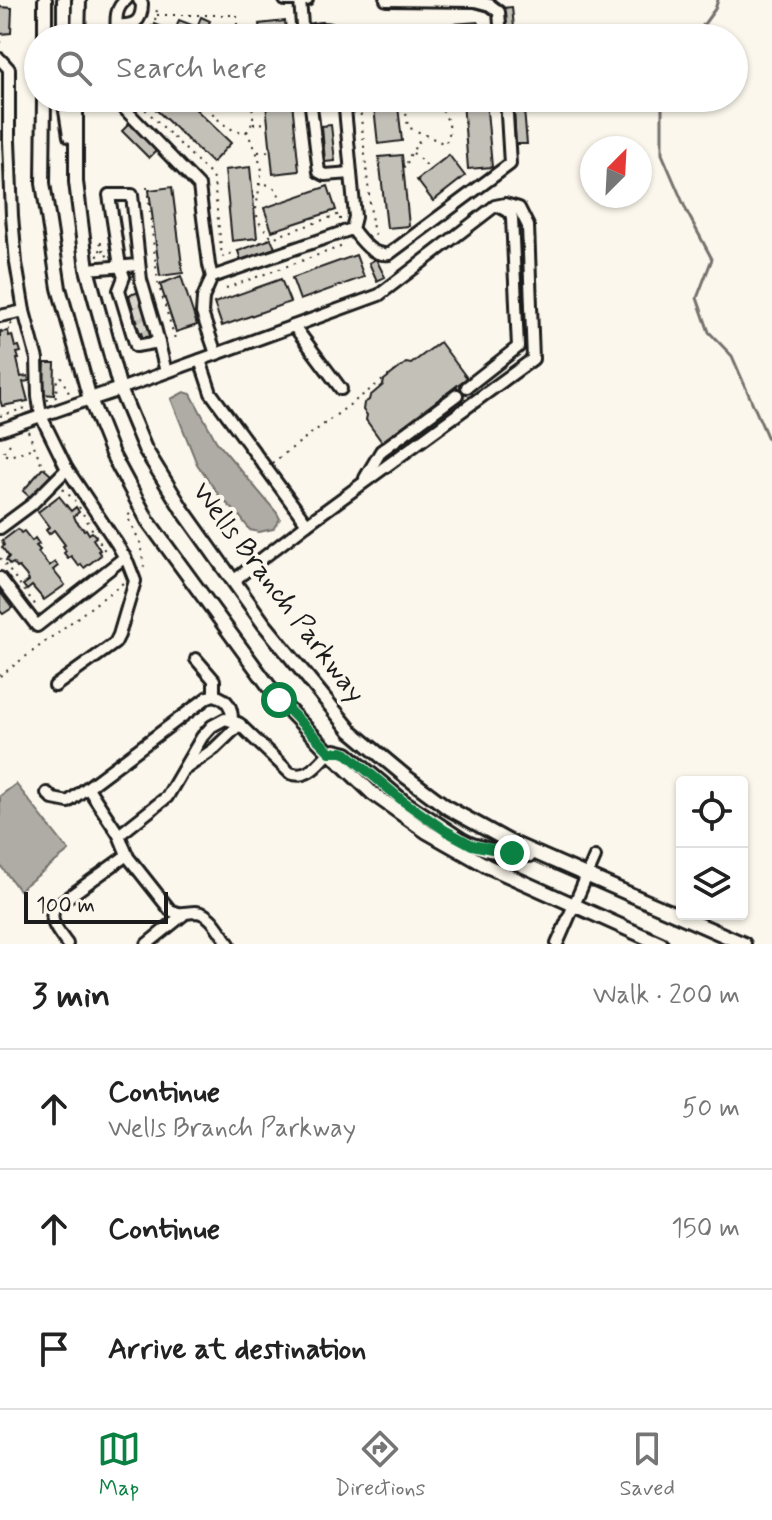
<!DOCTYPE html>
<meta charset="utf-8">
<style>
:root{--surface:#fff;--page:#f6f6f6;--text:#222;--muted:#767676;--line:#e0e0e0;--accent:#0b8043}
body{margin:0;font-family:Mynerve,sans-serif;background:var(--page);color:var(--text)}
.controls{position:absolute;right:24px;bottom:24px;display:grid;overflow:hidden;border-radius:8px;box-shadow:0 2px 6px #0004}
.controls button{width:72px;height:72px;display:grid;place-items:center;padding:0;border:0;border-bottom:2px solid var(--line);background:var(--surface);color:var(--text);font:40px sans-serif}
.compass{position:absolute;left:580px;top:136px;width:72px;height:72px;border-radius:50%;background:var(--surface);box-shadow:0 2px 6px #0004;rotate:24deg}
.scale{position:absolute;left:24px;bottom:20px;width:144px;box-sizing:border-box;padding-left:8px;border:4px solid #1c1c1c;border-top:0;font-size:22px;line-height:28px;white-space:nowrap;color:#1c1c1c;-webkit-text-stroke:6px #fbf7ec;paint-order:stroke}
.stop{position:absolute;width:24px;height:24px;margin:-18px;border:6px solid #0b8043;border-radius:50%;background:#fff}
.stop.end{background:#0b8043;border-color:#fff;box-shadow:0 2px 8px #0008}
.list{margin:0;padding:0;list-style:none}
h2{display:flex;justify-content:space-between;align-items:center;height:104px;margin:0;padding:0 32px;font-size:34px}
h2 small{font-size:26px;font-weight:400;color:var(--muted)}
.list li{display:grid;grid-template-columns:52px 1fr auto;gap:24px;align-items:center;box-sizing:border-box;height:120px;padding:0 32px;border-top:2px solid var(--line)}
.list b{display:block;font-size:30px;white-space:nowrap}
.list p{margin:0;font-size:26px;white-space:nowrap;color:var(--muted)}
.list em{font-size:26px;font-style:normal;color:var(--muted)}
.icon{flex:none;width:44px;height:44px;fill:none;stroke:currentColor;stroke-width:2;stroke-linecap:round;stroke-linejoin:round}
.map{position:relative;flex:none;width:772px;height:944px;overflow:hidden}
.search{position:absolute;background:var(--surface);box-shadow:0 2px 6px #0004;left:24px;right:24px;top:24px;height:88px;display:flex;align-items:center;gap:20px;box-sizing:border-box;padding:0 28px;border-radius:44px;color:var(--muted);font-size:30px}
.sheet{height:464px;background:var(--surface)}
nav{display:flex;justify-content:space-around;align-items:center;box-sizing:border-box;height:112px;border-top:2px solid var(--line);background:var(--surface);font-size:22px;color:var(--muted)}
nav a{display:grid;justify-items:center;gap:4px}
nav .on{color:var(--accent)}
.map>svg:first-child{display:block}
.water{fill:#afaca5;stroke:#74726e;stroke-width:2}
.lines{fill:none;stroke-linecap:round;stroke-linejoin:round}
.stream{stroke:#74726e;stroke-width:3}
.building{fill:#c3c0b8;stroke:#1c1c1c;stroke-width:2}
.minor-tunnel{stroke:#dad6cd;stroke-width:10;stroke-dasharray:10 5;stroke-linecap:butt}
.minor-casing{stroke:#1c1c1c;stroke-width:16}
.major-casing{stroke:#1c1c1c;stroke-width:18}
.path{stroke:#1c1c1c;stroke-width:2;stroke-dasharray:2 6;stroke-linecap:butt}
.minor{stroke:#fbf7ec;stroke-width:10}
.major{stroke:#fbf7ec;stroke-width:12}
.route{stroke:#0b8043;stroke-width:10}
.labels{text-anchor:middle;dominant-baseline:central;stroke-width:8;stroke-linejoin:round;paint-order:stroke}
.street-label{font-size:28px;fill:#1c1c1c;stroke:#fbf7ec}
</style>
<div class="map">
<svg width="772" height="944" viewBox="0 0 772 944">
<rect width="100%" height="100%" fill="#fbf7ec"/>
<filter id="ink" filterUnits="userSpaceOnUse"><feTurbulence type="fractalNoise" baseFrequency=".0125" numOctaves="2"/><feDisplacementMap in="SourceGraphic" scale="16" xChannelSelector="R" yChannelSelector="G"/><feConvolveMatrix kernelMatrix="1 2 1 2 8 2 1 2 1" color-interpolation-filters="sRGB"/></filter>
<g filter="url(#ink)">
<g class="water">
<polygon points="184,392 191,394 216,441 277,513 280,519 273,529 259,532 250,530 238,514 221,498 197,464 171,399"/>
<polygon points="16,784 69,851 19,890 0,865 0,796"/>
</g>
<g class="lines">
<g class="stream">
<polyline points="694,38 715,9 718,0"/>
<polyline points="662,98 662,154 687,212 712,259 697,298 709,332 732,356 772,448"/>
</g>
</g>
<g class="building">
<polygon points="0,7 12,8 11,33 0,34"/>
<polygon points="512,7 515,38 505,38 502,8"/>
<polygon points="201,17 210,21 203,38 150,38 155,24 175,32 179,20 197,27"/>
<polygon points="285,21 287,38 261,38 259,24"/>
<polygon points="478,22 479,38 454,38 453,24"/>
<polygon points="375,25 415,26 415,38 375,38"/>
<polygon points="151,98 184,98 231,143 212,163 147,101"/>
<polygon points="373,98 397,98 402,141 378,144"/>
<polygon points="486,99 492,167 468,169 463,101"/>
<polygon points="292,101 299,171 273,174 266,104"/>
<polygon points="524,110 527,144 516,144 514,111"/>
<polygon points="130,123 157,150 149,158 122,131"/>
<polygon points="331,125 335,161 325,162 322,126"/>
<polygon points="402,155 409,226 387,228 379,157"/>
<polygon points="449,155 465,176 433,201 417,180"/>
<polygon points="250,167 257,238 232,241 225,170"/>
<polygon points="328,186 336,210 272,231 264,208"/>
<polygon points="172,187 183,273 160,276 149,190"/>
<polygon points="271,239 275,248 241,260 238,251"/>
<polygon points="356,255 364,277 300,300 292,278"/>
<polygon points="376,259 385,277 377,281 369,263"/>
<polygon points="181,276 197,325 176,332 160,284"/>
<polygon points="281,279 290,302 222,326 214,303"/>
<polygon points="140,292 155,339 144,342 129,295"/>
<polygon points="8,331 9,336 12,335 15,347 19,346 21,352 17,353 19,359 17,359 21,377 28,376 29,381 23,382 28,401 2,406 0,400 0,332"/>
<polygon points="440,342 467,378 382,442 366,420 367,415 363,410 364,403 369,400 370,396 383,385 384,380 406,363 411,364"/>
<polygon points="45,363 55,363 54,395 43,394"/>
<polygon points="463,381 474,396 464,404 453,389"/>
<polygon points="43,468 51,475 31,498 23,491"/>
<polygon points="59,496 71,511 76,507 79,512 74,516 76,521 84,530 86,529 89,534 92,532 96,537 93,539 100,550 98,551 101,555 84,568 81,564 79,566 71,556 68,558 64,553 66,551 63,546 65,545 54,530 49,534 46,530 49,527 38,512"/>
<polygon points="18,529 21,533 24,531 32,541 35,538 39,544 36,546 40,550 38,552 49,566 55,562 58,566 53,570 65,585 44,600 32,586 27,590 23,585 29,581 26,575 19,567 17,568 13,563 10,565 6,560 9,557 2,547 4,545 2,541"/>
<polygon points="0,592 12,608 3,614 0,611"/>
</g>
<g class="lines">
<g class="minor-tunnel">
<polyline points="132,302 142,299"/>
<polyline points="135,313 146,310"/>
<polyline points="139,327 150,323"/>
<polyline points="461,400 471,392"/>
</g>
<g class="minor-casing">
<g id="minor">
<polyline points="285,0 307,0"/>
<polyline points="300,0 303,38"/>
<polyline points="386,0 475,1 490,5 499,12 501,38"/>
<path d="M117 25C134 26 142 22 142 4L139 0"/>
<path d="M303 32C314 30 323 27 334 31L338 38"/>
<path d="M117 38C117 24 113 9 126 0"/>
<polyline points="0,59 9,69 9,141 12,216 16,263 24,311 37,359 38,396 41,416 0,430"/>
<polyline points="118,98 118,102 199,186 209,265 212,277"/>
<polyline points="310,98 319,172 325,175 351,173 355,217 352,229"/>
<polyline points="344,98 351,173"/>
<polyline points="87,269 139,265"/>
<polyline points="0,316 24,311"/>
<polyline points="294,326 341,389"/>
<polyline points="159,342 136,346 119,290 124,277 120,266 109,195 132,195 141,280 155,327 166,372"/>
<path d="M216 354 202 313 203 298 212 277 352 229C363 242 371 256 389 254L510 164 506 98"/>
<polyline points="200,360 211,393 307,524"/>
<polyline points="467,387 518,347 512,218 511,213 498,206"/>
<polyline points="120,389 379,295 495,206 505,204 519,208 528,226 533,359 307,524 233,581"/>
<polyline points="365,478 381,451 457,395"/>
<polyline points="0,528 31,505 67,469"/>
<polyline points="0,578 37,626 125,557"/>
<polyline points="196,659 214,680 214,695"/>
<polyline points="55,686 115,643 119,635 135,581 128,563 117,544 67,469 41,416 90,399"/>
<polyline points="185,769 214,749 240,724"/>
<polyline points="88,788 119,835"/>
<path d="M47 793 53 799 68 802 208 697 214 695C228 699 232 707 232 720"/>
<path d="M67 944C59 933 46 919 56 906L127 855"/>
<polyline points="147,944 183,915"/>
<path d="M229 944C220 933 212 913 196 912 185 912 181 916 170 910L128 857 119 835 167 797 202 737 212 726 225 719 238 723 290 773C308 780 318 764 330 752"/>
<polyline points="557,944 595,857"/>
</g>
</g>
<g class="major-casing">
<g id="major">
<polyline points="45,38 45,0"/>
<polyline points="64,38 64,0"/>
<polyline points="78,38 79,0"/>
<polyline points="44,98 43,183 59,288 90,399 112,454 148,521 279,700 327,750 372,793 427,832 487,866 661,944"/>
<polyline points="64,98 70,136"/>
<polyline points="76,98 76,182 87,269 120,389 145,449 182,509 264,624 351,731 405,776 448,808 508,841 744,944"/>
<polyline points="90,399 120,389"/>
<polyline points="330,752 335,751 347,754 403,801 462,840 472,845 489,850 530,855"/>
</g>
</g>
<g class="path">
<polyline points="157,15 237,15 237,25 227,28 226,33 227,38"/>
<polyline points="239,26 243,29 246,38"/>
<path d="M140 38C152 30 156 22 157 8"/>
<polyline points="0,42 8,42"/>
<polyline points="134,98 211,175 214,182 222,257 272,238"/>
<polyline points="204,98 216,98"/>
<path d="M211 98 210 110C219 122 232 134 248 131 256 119 253 111 250 98"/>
<polyline points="359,98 372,223 374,233 378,236"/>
<path d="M404 98 408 127 445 144C457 123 442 116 436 98"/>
<polyline points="214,99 233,107 252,106"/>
<polyline points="406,102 435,99"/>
<polyline points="192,105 198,98"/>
<polyline points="253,124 268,123"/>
<polyline points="246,131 256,150 262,170 256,209 258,221 272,238 340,214 340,219 346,217"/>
<polyline points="258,152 271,151"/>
<polyline points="413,153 431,169"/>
<polyline points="403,167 408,166 407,160 422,136"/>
<path d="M258 184C273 183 277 189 282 202"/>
<polyline points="147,187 158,283 176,342"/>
<polyline points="97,256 101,255 99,244 101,243 105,256 108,255"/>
<polyline points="226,288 343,246"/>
<polyline points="0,331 12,329 11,323"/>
<polyline points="47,400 56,397 57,378 61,377 69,393 73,391"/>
<polyline points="0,416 29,407"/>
<polyline points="28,431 42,465 49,471"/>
<polyline points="10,444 2,454 10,456 33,448"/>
<polyline points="272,463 395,371"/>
<polyline points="63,489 75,501"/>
<polyline points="79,507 105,551"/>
<polyline points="130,514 127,516 140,542 144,568 141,570"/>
<polyline points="0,558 37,607"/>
<polyline points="0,676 123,583"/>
</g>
<use href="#minor" class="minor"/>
<use href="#major" class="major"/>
</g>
</g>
<g class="lines" filter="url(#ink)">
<polyline class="route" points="279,700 330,752 342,752 347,754 403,801 446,831 472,845 512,853"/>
</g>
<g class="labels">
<g class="street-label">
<text transform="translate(278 593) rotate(53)">Wells Branch Parkway</text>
</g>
</g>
</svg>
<div class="controls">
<button><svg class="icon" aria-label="locate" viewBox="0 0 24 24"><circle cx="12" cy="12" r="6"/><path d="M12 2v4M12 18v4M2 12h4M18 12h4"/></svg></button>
<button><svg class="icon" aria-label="layers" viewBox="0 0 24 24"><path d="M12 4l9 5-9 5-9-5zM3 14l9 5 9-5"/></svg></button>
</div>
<svg class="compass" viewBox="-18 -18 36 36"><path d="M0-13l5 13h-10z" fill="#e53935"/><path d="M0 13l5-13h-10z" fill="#767676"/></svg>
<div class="scale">100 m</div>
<div class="stop" style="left:279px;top:700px"></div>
<div class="stop end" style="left:512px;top:853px"></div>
<div class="search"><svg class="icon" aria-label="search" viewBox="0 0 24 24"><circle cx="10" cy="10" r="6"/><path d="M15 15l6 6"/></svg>Search here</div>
</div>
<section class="sheet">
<h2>3 min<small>Walk · 200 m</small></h2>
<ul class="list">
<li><svg class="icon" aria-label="ahead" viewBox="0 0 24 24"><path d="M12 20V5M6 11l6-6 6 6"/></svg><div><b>Continue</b><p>Wells Branch Parkway</p></div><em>50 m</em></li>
<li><svg class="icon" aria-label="ahead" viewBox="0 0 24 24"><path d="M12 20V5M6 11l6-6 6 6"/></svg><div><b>Continue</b></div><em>150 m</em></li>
<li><svg class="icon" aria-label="arrive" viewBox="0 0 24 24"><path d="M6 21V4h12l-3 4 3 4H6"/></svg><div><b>Arrive at destination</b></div></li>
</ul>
</section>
<nav>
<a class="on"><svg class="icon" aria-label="map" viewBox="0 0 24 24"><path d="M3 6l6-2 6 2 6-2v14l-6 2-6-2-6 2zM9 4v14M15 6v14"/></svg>Map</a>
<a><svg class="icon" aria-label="directions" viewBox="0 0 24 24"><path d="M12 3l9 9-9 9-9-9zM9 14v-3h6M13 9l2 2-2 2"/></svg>Directions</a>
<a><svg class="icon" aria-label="saved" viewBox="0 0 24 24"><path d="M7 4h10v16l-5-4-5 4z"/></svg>Saved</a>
</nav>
